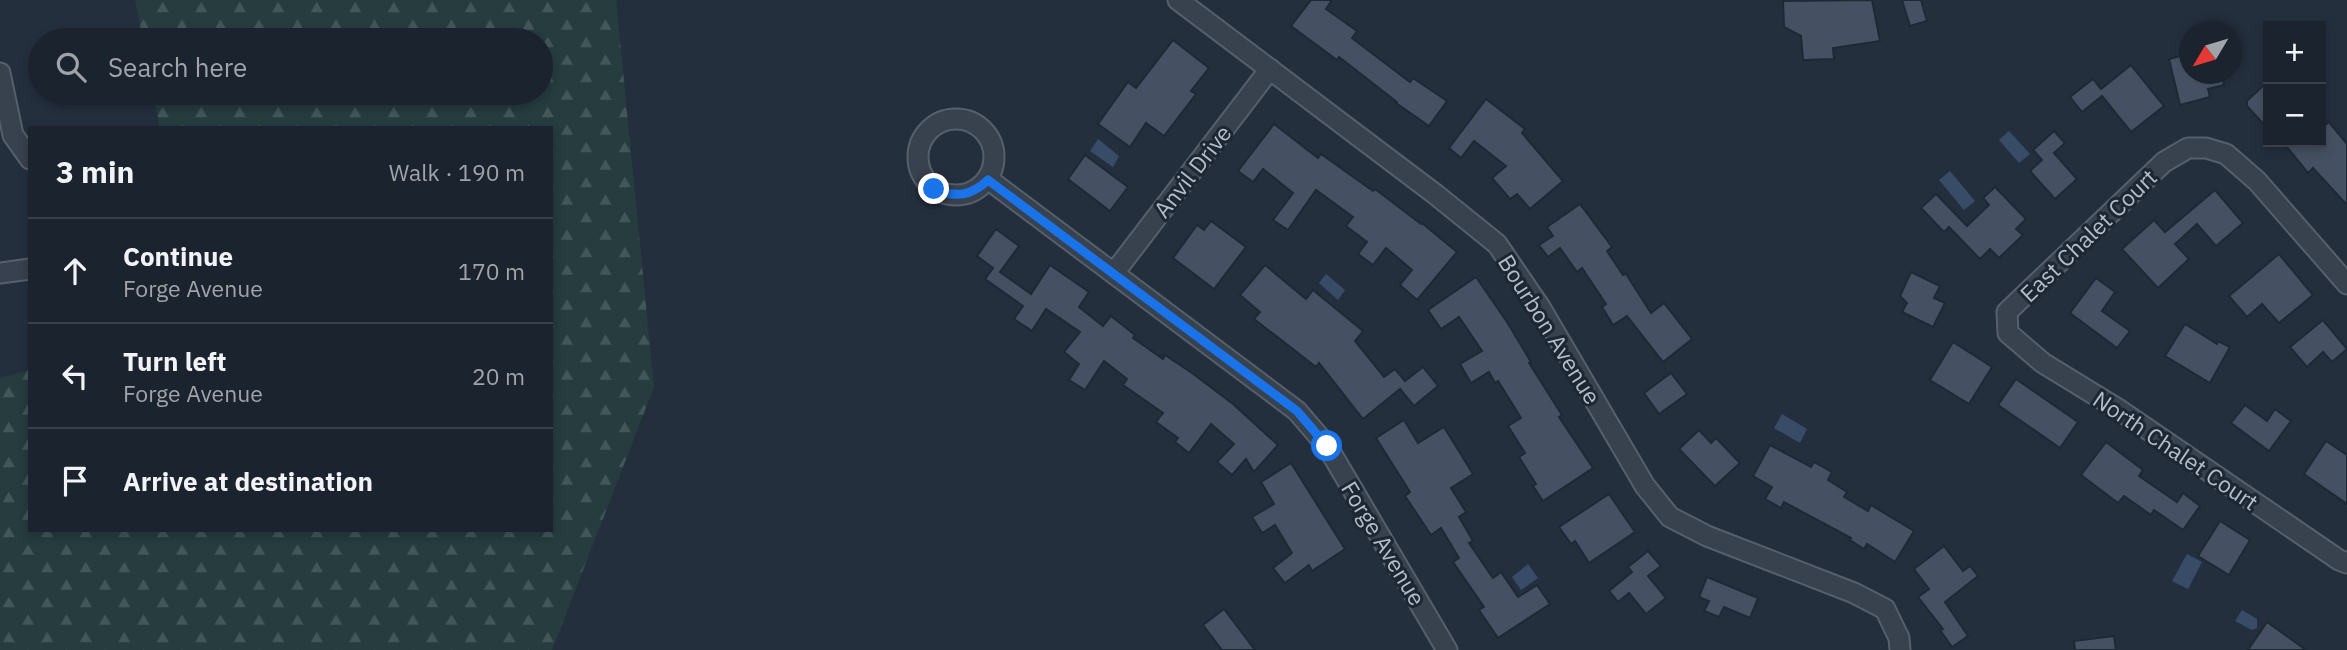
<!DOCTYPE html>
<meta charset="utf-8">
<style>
:root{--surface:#1b232e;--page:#282f3a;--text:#f1f3f6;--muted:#a0a4aa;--line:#39404a}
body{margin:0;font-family:"IBM Plex Sans",sans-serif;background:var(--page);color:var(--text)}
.controls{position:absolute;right:21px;top:21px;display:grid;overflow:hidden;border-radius:0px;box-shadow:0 4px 10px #0003}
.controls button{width:63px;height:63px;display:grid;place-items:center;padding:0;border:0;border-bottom:2px solid var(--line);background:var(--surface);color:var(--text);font:35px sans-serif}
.compass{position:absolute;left:2179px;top:21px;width:63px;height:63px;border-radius:50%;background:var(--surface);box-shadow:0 4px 10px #0003;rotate:232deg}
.stop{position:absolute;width:21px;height:21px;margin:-16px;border:5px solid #1a73e8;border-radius:50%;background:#fff}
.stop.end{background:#1a73e8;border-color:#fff;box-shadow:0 2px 7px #0008}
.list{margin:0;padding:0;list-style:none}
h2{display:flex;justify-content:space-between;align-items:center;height:91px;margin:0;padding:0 28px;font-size:30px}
h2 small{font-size:23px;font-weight:400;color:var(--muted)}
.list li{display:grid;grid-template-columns:46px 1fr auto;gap:21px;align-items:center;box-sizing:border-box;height:105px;padding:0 28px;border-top:2px solid var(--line)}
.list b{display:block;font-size:26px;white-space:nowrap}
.list p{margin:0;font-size:23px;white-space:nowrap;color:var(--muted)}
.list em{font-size:23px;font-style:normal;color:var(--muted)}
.icon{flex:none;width:38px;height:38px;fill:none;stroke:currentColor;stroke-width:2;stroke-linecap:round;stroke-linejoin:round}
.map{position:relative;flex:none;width:2347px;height:650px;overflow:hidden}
.search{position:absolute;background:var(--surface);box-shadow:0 4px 10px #0003;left:28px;top:28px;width:525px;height:77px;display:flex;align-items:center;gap:18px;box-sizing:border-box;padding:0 24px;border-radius:38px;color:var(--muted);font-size:26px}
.panel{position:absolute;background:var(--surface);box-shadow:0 4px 10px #0003;left:28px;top:126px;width:525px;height:406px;border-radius:0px}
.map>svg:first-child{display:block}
.forest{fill:url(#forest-firs)}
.water{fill:#394c67}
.building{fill:#455162;stroke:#1f2835;stroke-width:2}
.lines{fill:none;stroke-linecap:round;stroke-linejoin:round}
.minor-casing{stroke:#565f6c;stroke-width:23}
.minor{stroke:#38414e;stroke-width:19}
.route{stroke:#1a73e8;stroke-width:9}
.labels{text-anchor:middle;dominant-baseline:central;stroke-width:6;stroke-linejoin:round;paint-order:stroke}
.street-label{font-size:23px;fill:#b4bcc9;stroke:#1d2633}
</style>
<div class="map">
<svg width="2347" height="650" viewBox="0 0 2347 650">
<defs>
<pattern id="forest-firs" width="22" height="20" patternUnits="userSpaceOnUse" patternTransform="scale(1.75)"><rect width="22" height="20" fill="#263c3f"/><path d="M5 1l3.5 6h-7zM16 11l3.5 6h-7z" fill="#435659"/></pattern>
</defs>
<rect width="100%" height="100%" fill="#242f3e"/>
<polygon class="forest" points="135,0 616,0 654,387 552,650 0,650 0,378 30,370 30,530 551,530 551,128 160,128 153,93 541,93 541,40 143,40"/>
<g class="water">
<polygon points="2009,131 2030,154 2019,163 1999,140"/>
<polygon points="1098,139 1119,156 1113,167 1090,151"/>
<polygon points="1950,171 1975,201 1964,210 1939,180"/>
<polygon points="1326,274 1345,290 1338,300 1319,283"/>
<polygon points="1782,414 1807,429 1800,443 1774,428"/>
<polygon points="2187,554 2202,562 2188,589 2172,581"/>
<polygon points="1528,564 1538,578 1521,590 1512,577"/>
<polygon points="2242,610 2257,619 2257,628 2252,630 2235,621"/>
</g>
<g class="building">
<polygon points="1311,0 1332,0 1326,9 1357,31 1352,38 1410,82 1413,78 1447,101 1429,126 1396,103 1397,102 1339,57 1337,60 1291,26"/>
<polygon points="1872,0 1880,41 1833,48 1834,59 1803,60 1801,36 1784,27 1783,1"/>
<polygon points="1902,0 1921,0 1927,21 1910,26"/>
<polygon points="1173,40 1209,68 1191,91 1196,94 1164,136 1146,123 1130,147 1098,124 1128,82 1136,88"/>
<polygon points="2189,54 2189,74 2221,74 2224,85 2208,89 2210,97 2180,105 2169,59"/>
<polygon points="2131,65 2164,106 2131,132 2102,96 2082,112 2070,97 2093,79 2101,89"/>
<polygon points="2268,81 2268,129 2247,106 2247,101"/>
<polygon points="1486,99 1525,129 1522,133 1563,181 1530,209 1517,194 1510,199 1492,178 1506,166 1474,141 1461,158 1449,148"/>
<polygon points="2329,122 2347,144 2347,205 2313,168 2308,173 2283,142 2321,142 2321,128"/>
<polygon points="1274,124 1318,158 1321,154 1373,191 1375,189 1421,224 1422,223 1457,252 1417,300 1400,285 1412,270 1386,248 1373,265 1358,254 1367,242 1346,226 1353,217 1316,190 1288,230 1273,220 1293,193 1263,169 1253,182 1238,171"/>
<polygon points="2054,131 2065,143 2054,153 2077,179 2055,199 2030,171 2042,160 2033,150"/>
<polygon points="1085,155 1128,187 1110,211 1068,179"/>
<polygon points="1995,187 2026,219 2016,229 2023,235 1999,258 1990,249 1980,259 1949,227 1944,232 1921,208 1936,194 1967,226 1989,205 1983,198"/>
<polygon points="2215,190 2243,223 2216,246 2197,224 2175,244 2189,259 2158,288 2122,249 2154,220 2165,232"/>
<polygon points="1580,204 1612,247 1607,251 1623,275 1626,274 1651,313 1664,303 1692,339 1663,362 1627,316 1613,325 1602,307 1606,304 1582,268 1577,272 1560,248 1548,257 1539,245 1553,236 1547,227"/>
<polygon points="1211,221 1246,247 1214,289 1173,258 1197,225 1204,230"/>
<polygon points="996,229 1019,246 1000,272 1031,294 1050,265 1089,292 1079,307 1103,326 1111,316 1135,335 1133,338 1163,359 1165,355 1192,373 1233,404 1278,445 1254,472 1246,459 1232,475 1217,462 1234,444 1211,424 1189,453 1175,442 1178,438 1156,422 1163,413 1123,385 1127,379 1104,361 1085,390 1069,380 1079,364 1064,352 1080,332 1046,309 1032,331 1014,319 1023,306 985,279 993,268 977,256"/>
<polygon points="2279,254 2313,295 2279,323 2262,304 2247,317 2229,296"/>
<polygon points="1265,265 1306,299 1313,290 1363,331 1355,341 1384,377 1395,369 1405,381 1423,367 1438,386 1414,406 1400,389 1363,419 1319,363 1316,367 1254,319 1260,312 1240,295"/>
<polygon points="1911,272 1940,286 1934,298 1945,303 1933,327 1902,312 1907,303 1900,296"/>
<polygon points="1476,277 1507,322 1531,362 1529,363 1562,415 1559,417 1593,468 1543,501 1533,486 1536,484 1519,457 1525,453 1508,426 1521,418 1498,381 1495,383 1489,372 1471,383 1460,364 1482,351 1459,317 1441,329 1428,310"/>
<polygon points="2096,278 2115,292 2102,311 2130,331 2117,348 2070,313"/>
<polygon points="2323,320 2347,349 2332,362 2323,352 2307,367 2290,347"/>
<polygon points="2185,324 2217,344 2218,341 2230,347 2210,383 2165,356"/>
<polygon points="1953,342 1992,367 1969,404 1930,380"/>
<polygon points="1671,373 1687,394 1659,414 1644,393"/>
<polygon points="2016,379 2078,422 2060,448 1998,405"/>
<polygon points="2245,405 2267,421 2275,409 2291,421 2269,451 2231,423"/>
<polygon points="1404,420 1418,443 1444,427 1473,474 1451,488 1466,512 1459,517 1473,541 1469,543 1493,578 1501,572 1518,597 1537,585 1550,604 1498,638 1479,610 1484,607 1453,562 1459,558 1441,528 1431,535 1405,496 1410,492 1376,438"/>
<polygon points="1699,430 1711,443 1716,438 1740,463 1715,486 1679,449"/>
<polygon points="2326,441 2347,455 2347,504 2304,474"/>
<polygon points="2106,442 2143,470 2139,476 2177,502 2183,493 2200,506 2183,530 2154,510 2151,515 2124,496 2118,503 2081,475"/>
<polygon points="1770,445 1811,467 1814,462 1832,472 1828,480 1847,492 1844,497 1868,511 1871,505 1914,531 1895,562 1867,544 1864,549 1850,540 1851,538 1784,502 1781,508 1765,499 1772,487 1753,476"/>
<polygon points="1291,463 1345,549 1312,571 1309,565 1285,583 1273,568 1292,553 1275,525 1262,533 1252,517 1274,504 1261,482"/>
<polygon points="1609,494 1635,532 1589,563 1575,541 1571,544 1559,527"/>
<polygon points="2220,521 2250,540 2229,575 2198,556"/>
<polygon points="1944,546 1963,571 1970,566 1978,576 1945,602 1968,636 1952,647 1940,630 1943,629 1918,597 1929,589 1914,569"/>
<polygon points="1648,551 1661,566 1648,576 1666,598 1646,614 1629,593 1618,602 1609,591 1632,572 1628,567"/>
<polygon points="1707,577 1758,598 1750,618 1724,607 1719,617 1704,611 1709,601 1699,597"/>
<polygon points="1224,609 1255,650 1222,650 1203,625"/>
<polygon points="2267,622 2306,650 2248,650"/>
<polygon points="2114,636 2116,650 2075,650 2074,641"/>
</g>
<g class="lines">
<g class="minor-casing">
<g id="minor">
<polyline points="1178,0 1435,194 1497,244 1540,307 1645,486 1670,517 1707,536 1854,593 1885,609 1899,638 1900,650"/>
<polyline points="0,73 13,135 30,159"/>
<circle cx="956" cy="157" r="38"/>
<polyline points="988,179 1297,411 1327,446 1447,650"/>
<polyline points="0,273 30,269"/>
<polyline points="1114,273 1270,69"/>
<polyline points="2347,284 2257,181 2226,154 2206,148 2188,148 2164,162 2007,312 2008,333 2043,363 2118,409 2339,560 2347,563"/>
</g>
</g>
<use href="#minor" class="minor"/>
</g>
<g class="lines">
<path class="route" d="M934 189C956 198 971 196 988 180L1297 411 1327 446"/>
</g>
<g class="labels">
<g class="street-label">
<text transform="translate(1192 171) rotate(-52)">Anvil Drive</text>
<text transform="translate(2088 235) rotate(-44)">East Chalet Court</text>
<text transform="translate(1550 329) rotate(58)">Bourbon Avenue</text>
<text transform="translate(2176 450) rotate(34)">North Chalet Court</text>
<text transform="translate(1384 543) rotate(59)">Forge Avenue</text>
</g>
</g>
</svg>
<div class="controls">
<button>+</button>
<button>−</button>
</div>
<svg class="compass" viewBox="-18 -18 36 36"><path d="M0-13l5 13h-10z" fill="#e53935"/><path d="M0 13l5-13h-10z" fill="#a0a4aa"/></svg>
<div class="stop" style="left:1327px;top:446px"></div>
<div class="stop end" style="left:934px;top:189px"></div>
<div class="search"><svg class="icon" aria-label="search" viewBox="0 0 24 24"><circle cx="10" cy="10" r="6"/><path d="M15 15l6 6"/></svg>Search here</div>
<section class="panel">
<h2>3 min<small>Walk · 190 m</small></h2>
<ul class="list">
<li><svg class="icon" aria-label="ahead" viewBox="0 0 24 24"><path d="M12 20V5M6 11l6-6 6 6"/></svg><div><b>Continue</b><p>Forge Avenue</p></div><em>170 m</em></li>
<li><svg class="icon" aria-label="left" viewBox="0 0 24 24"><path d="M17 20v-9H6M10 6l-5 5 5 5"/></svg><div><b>Turn left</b><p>Forge Avenue</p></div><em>20 m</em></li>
<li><svg class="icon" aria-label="arrive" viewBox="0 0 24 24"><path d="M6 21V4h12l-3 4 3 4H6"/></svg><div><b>Arrive at destination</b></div></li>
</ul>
</section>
</div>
